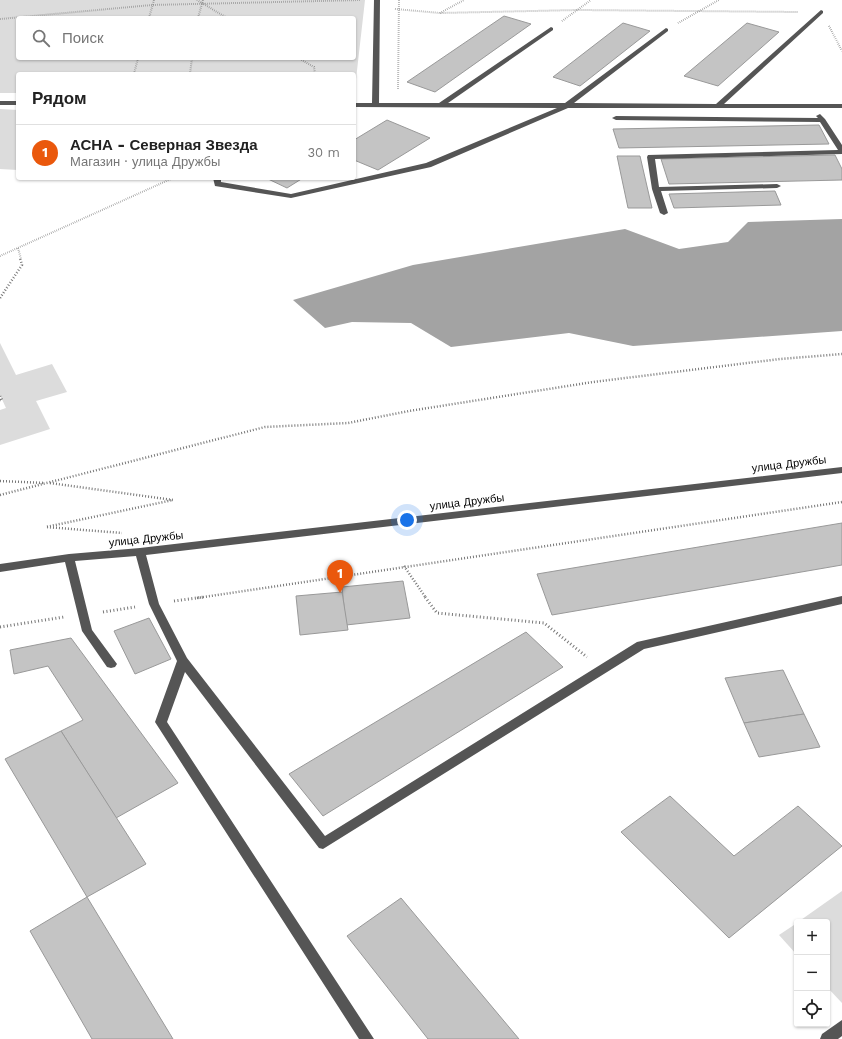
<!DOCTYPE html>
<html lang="ru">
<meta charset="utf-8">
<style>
:root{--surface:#fff;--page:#f2f2f2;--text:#222;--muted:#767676;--line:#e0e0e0;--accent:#ea580c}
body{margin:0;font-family:"Work Sans",sans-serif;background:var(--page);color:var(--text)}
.controls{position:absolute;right:12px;bottom:12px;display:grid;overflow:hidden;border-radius:4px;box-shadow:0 1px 3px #0004}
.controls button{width:36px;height:36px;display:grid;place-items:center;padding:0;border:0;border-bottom:1px solid var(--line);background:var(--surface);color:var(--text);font:20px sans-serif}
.you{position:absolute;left:407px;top:520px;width:14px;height:14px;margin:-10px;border:3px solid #fff;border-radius:50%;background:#1a73e8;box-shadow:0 0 0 6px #1a73e833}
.badge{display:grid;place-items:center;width:26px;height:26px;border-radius:50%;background:var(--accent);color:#fff;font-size:13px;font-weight:700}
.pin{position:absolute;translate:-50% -33px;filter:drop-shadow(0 1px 2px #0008)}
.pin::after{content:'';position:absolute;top:21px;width:14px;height:12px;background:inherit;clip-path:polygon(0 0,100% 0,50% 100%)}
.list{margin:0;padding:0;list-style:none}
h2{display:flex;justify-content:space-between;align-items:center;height:52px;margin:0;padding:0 16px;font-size:17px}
h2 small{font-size:13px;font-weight:400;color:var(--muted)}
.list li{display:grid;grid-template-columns:26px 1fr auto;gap:12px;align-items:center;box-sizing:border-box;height:56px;padding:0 16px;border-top:1px solid var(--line)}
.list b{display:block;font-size:15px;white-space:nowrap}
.list p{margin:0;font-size:13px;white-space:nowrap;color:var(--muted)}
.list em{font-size:13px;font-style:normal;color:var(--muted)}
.icon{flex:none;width:22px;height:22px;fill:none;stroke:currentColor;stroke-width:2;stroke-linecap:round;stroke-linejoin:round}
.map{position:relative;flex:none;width:842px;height:1039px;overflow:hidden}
.search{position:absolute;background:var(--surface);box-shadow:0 1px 3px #0004;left:16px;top:16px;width:340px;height:44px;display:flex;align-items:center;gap:10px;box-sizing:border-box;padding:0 14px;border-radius:4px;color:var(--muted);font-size:15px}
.panel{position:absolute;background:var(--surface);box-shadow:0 1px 3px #0004;left:16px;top:72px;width:340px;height:108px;border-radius:4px}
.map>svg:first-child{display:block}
.green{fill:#dcdcdc;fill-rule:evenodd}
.water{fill:#a3a3a3}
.building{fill:#c4c4c4;stroke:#999}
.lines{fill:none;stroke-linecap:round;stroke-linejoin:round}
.path-far2{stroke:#777;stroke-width:2;stroke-dasharray:0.5 1.5;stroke-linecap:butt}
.path-far1{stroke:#777;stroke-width:2.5;stroke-dasharray:1 2;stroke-linecap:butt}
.path{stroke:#777;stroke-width:3;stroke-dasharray:1 2.5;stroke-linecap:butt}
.minor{fill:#555;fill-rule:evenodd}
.labels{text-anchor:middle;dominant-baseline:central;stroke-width:3;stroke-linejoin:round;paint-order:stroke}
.street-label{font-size:11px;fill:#000;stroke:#fff}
</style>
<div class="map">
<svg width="842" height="1039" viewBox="0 0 842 1039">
<rect width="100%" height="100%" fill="#fff"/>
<g class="green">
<path d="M0 0H365L354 97V74H18V93H0ZM18 18H354V58H18Z"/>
<polygon points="0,109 18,110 18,170 0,169"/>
<polygon points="0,343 16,375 52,364 67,392 36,401 50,429 0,445 0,410 6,408 0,395"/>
<polygon points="842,891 842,1003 827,987 827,922 798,922"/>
<polygon points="797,923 797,955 779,935"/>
</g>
<polygon class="water" points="842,219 842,331 633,346 569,333 451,347 411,323 352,322 325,328 293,300 413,265 625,229 679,249 728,242 748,222"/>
<g class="building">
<polygon points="504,16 531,24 435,92 407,82"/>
<polygon points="623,23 650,31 580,86 553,77"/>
<polygon points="747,23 779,32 718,86 684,76"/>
<polygon points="387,120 430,138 378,170 354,160 354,140"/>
<polygon points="819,125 829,144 619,148 613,129"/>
<polygon points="835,155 842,169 842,180 669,184 661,159"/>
<polygon points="617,156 640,156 652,208 628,208"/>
<polygon points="266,178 303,178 287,188"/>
<polygon points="775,191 781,205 674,208 669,194"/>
<polygon points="842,523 842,565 552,615 537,574"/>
<polygon points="403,581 410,618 346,625 342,587"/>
<polygon points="342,592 348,630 300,635 296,596"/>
<polygon points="149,618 171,659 135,674 114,631"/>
<polygon points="526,632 563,667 323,816 289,774"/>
<polygon points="71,638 178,783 116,818 61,731 83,720 48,666 14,674 10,650"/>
<polygon points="783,670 804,714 744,723 725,678"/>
<polygon points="804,714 820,747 759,757 744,723"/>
<polygon points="61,731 146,864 87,897 5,759"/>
<polygon points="670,796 734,856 798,806 842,846 729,938 621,832"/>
<polygon points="87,897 173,1039 92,1039 30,931"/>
<polygon points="401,898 519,1039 428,1039 347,936"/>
</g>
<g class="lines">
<g class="path-far2">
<polyline points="197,0 227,18"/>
<polyline points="395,9 440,13 578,10 798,12"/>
<polyline points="440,13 464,0"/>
<polyline points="149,18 154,0"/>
<polyline points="198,18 203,0"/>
<polyline points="0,19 152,5 361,0"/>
<polyline points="562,21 591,0"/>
<polyline points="678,23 719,0"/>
<polyline points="829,26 842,51"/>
<polyline points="298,58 314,67 315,74"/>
<polyline points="134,74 138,58"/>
<polyline points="190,74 192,58"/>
<polyline points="398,89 399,0"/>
<polyline points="18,248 21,259"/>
<polyline points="0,256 173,178"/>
</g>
<g class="path-far1">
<polyline points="0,298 22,265 20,258"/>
<polyline points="0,396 2,400 0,400"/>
<polyline points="0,481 45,483"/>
<polyline points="50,483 173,500 46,527 122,533"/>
<polyline points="0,495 265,427 348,423 409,411 593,382 780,359 842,354"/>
<polyline points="404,566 426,598"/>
<polyline points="197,598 842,502"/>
</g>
<g class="path">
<polyline points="425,597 437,613 544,623 587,657"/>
<polyline points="174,601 204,597"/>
<polyline points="103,612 135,607"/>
<polyline points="0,627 64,617"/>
</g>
<g class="minor">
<polygon points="374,0 380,0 379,103 439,103 551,27 553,28 553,30 448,103 565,103 666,28 668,29 668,31 574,103 716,104 821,10 823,11 823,13 724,104 842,104 842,108 568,108 431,167 291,198 215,186 213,178 221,178 221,182 291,194 426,163 557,108 354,107 354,103 372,103"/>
<rect x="0" y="101" width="18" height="4"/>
<polygon points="820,114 825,119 842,145 842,154 655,159 659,187 777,184 781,186 777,188 661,191 668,213 664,215 660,213 652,189 647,157 648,155 838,150 820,122 616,120 612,118 616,116 818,118 816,116"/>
<polygon points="842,467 842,473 146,555 159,604 187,658 325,836 637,642 842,596 842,604 644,649 323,849 319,848 185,672 167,722 374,1039 359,1039 155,722 177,661 149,604 136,556 75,561 92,630 117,664 115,667 111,668 107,667 82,631 65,562 0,572 0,564 69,554 140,548"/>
<polygon points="842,1020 842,1036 838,1039 820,1039 822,1034"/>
</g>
</g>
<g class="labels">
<g class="street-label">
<text transform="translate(789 464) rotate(-7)">улица Дружбы</text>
<text transform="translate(467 502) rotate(-7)">улица Дружбы</text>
<text transform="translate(146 539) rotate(-6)">улица Дружбы</text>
</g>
</g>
</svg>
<div class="controls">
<button>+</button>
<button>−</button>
<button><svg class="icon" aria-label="locate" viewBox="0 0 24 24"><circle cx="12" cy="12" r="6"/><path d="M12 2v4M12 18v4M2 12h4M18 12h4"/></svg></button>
</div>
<div class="you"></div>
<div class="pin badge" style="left:340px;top:593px">1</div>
<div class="search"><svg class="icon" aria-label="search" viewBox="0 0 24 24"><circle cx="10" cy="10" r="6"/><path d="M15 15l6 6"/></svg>Поиск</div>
<section class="panel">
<h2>Рядом<small></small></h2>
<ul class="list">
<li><span class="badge">1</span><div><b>АСНА - Северная Звезда</b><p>Магазин · улица Дружбы</p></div><em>30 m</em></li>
</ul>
</section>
</div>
